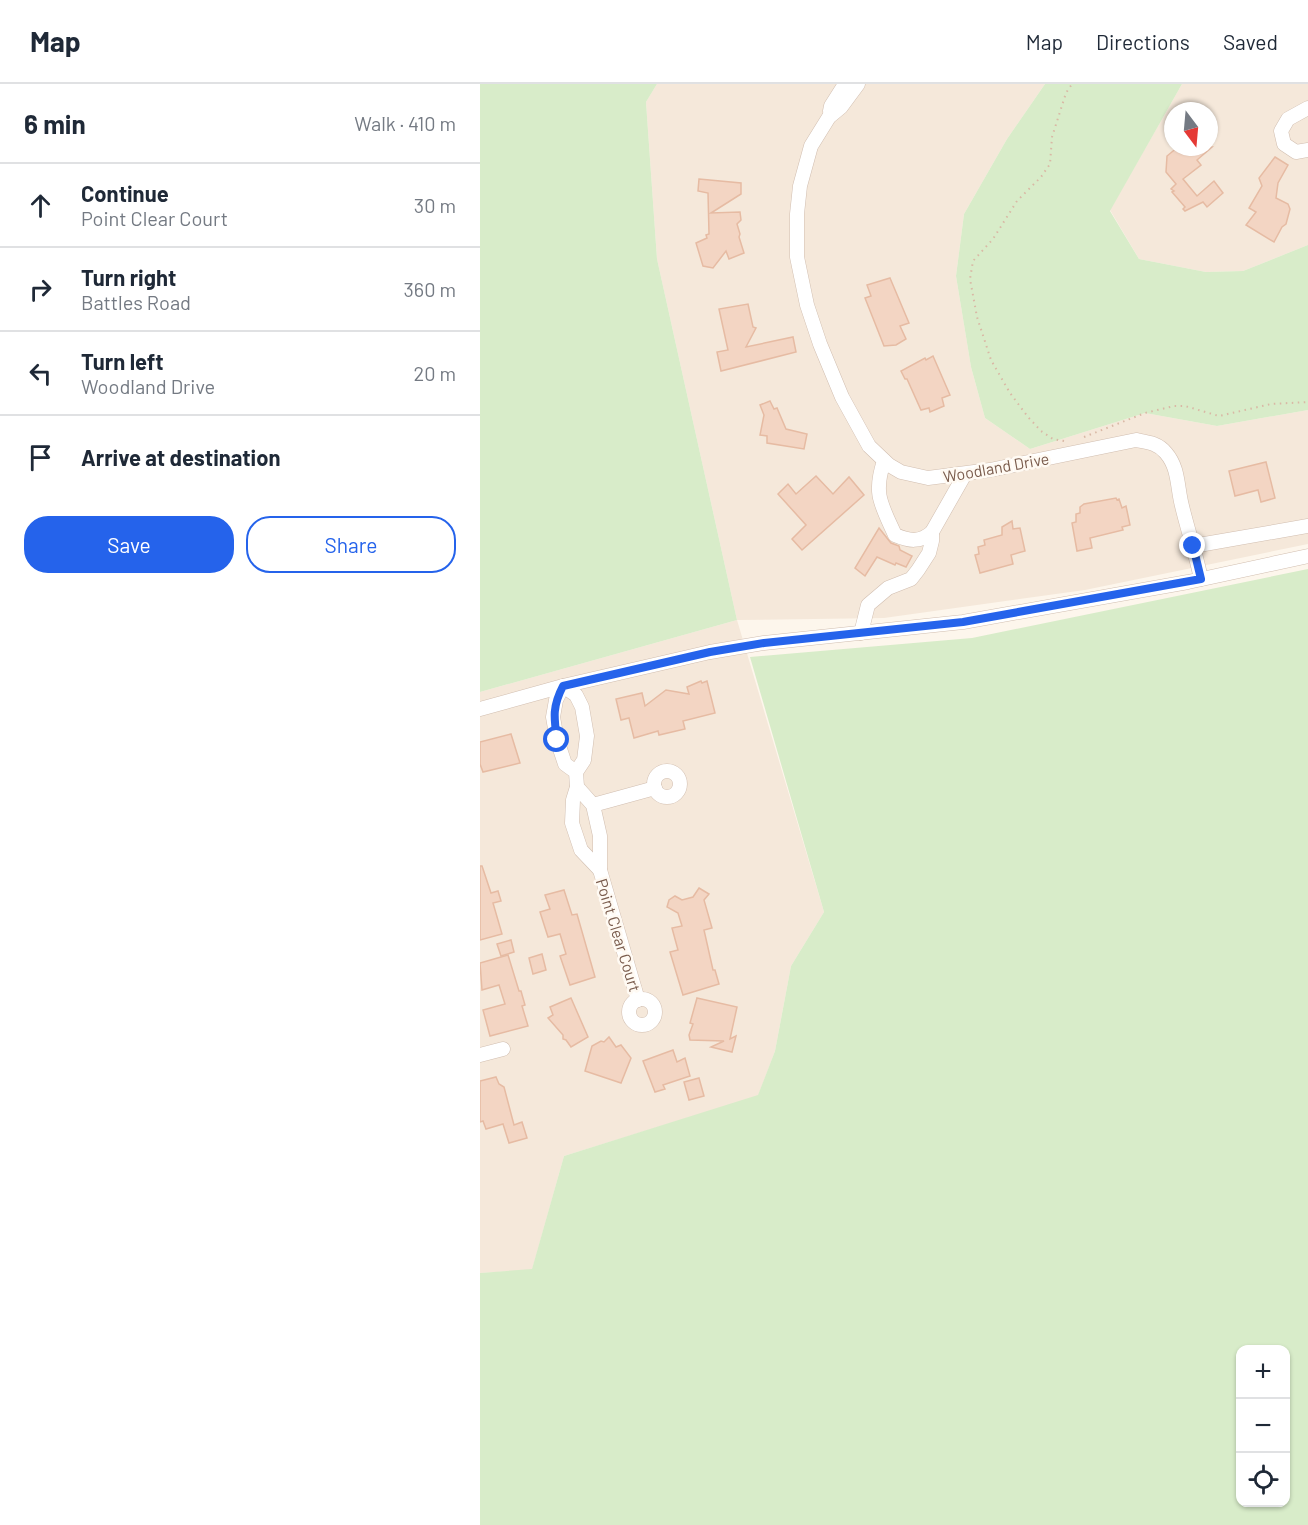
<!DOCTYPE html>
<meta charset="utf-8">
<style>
:root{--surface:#fff;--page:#f2f2f3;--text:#1f2937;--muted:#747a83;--line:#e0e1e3;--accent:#2563eb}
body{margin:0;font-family:Barlow,sans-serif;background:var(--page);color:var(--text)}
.controls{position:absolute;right:18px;bottom:18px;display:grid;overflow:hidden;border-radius:12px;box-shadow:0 2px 4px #0004}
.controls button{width:54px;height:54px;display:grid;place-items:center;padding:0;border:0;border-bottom:2px solid var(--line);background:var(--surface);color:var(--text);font:30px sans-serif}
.compass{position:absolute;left:684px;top:18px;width:54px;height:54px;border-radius:50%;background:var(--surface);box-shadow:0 2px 4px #0004;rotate:164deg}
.stop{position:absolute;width:18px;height:18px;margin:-14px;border:4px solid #2563eb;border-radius:50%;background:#fff}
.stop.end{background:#2563eb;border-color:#fff;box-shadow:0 2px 6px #0008}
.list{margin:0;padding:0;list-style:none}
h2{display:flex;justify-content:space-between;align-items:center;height:78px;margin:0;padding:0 24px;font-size:26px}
h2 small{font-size:20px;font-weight:400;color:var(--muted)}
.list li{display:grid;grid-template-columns:39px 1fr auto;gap:18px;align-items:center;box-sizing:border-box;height:84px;padding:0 24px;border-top:2px solid var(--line)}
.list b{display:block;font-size:22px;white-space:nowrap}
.list p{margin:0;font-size:20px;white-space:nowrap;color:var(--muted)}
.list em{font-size:20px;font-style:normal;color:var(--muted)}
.actions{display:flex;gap:12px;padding:18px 24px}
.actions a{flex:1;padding:14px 0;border:2px solid var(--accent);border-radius:24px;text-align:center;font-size:21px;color:var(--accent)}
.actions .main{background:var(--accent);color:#fff}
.icon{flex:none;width:33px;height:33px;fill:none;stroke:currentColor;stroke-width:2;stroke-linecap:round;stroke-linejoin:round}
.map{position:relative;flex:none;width:828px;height:1441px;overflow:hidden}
header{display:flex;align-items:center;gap:36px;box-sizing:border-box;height:84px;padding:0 30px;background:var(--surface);border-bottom:2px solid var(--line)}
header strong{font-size:28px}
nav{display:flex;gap:33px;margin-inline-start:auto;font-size:21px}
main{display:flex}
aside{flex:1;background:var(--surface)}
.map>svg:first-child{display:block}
.residential{fill:#f5e8da;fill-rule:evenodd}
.green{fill:#d8ecc9;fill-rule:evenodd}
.building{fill:#f3d5c3;stroke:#e6bba3;stroke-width:1.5}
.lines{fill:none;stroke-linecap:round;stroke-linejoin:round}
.minor-casing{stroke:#d1beb0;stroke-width:15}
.path{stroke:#d9b8a5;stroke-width:2;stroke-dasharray:1.5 4.5;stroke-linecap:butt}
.minor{stroke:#fff;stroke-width:14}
.route{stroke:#2563eb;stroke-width:8}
.labels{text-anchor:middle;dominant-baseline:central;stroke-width:5;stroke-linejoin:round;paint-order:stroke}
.street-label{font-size:16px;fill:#7a5c4d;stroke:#fffaf3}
</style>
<header>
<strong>Map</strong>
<nav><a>Map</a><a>Directions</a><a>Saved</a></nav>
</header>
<main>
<aside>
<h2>6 min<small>Walk · 410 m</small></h2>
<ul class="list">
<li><svg class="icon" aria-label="ahead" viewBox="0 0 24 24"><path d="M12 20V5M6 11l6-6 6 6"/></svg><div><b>Continue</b><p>Point Clear Court</p></div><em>30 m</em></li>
<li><svg class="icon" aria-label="right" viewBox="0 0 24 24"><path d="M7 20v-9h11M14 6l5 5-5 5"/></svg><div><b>Turn right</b><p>Battles Road</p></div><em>360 m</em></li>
<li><svg class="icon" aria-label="left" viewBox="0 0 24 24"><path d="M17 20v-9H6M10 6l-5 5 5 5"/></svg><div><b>Turn left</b><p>Woodland Drive</p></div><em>20 m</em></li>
<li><svg class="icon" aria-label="arrive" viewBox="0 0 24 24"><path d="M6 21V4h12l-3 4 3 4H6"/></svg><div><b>Arrive at destination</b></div></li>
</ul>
<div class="actions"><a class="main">Save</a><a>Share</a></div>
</aside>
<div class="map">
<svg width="828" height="1441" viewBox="0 0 828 1441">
<rect width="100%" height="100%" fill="#fdf6ec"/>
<g class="residential">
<polygon points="177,0 565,0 527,55 484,130 476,192 491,283 505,334 550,365 665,329 737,342 828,326 828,460 605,506 404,534 257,536 344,828 311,882 295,967 278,1012 84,1072 52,1186 0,1189 0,608 257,536 177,175 166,18"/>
<path d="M702 0H828V161L763 187 726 188 659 175 630 126ZM693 27H729V63H693Z"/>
</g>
<g class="green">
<polygon points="0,0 177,0 166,18 177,175 257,536 0,608"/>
<polygon points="565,0 702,0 630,127 659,175 726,188 763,187 828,161 828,326 737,342 665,329 550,365 505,334 491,283 476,192 484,130 527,55"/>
<path d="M828 485V1441H0V1189L52 1185 84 1072 278 1011 295 967 311 882 344 828 270 573 492 554ZM760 1266H806V1418H760Z"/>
</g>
<g class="building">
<polygon points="698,63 732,63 717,76 721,81 703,95 717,112 734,97 743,109 727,123 723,118 705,127 703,125 705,123 692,108 694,107 691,105 696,100 686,88 687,72"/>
<polygon points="795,73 808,81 798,99 796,114 808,120 810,125 806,140 802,143 794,158 766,141 776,128 769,124 782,102 779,94"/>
<polygon points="219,95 261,99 261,110 231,129 260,128 261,136 257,140 260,150 259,153 264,169 249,175 246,167 233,184 223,182 216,159 227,154 226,151 229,150 228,109 218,107"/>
<polygon points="410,194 429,239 420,242 426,255 416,261 404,262 385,214 391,212 387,201"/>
<polygon points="268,220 273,243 276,244 266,263 313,253 316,268 241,287 237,268 248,266 239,225"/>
<polygon points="453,272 470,311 462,314 464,322 450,328 449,324 441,326 427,295 425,295 421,287 445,274 446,276"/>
<polygon points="290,317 294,325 297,324 306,345 327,350 324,365 287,359 287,352 280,351 284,331 280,321"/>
<polygon points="786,378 795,414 781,418 778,406 755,412 749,387"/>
<polygon points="336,392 353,410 369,393 384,411 322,466 312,455 326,441 298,410 308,400 316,410"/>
<polygon points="636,414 637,416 639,415 642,424 646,422 650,441 642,443 643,446 610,454 612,464 597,467 592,439 596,438 596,430 600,429 600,423 604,420"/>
<polygon points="532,437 533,445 540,444 545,467 531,471 533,480 500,489 495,471 499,470 498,463 505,461 504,456 522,451 522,443"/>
<polygon points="399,444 411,459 419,462 420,466 432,472 426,483 416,479 415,481 397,473 385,492 375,484"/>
<polygon points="221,597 222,599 227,597 235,629 203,637 205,645 179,651 178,647 154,654 149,634 141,636 136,615 162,609 165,622 186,606 209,610 207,603"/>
<polygon points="31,650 40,679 3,688 0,680 0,658"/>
<polygon points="0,782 2,782 11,809 18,807 21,817 13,819 22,850 0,856"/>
<polygon points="219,804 229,810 224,816 232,844 224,846 233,886 235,886 239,900 203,911 190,868 198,866 192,844 202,842 198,829 187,823 189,816 195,812 202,816 213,813"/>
<polygon points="84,806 92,831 97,830 115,893 90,901 80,872 86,870 80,850 68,853 60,828 70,825 65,811"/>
<polygon points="31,856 34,868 21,872 17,860"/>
<polygon points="62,870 66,886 53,890 49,874"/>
<polygon points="28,871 39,907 41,907 45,921 42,922 48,942 10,952 3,926 25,920 19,901 2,906 0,879"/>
<polygon points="91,914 108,953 91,963 86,956 83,955 83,951 68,934 73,931 70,923"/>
<polygon points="217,914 257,923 250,955 256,952 252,968 231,963 244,957 210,956 209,951 213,940 210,939"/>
<polygon points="129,953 136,963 141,961 151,974 141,999 105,987 112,962 121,957 124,958"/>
<polygon points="193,966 197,978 205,974 210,992 183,1001 185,1005 175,1008 163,977"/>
<polygon points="16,993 19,1000 24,1003 34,1041 42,1038 47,1054 29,1059 23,1040 6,1045 3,1037 0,1038 0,997"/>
<polygon points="219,994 224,1012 209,1016 204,998"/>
</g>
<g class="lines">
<g class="minor-casing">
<g id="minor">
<path d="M378 0 361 23 349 33 331 62 320 102 317 130V173L327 221 340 260 362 313 389 362 409 381 421 388 448 394 510 386 656 356C667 358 678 359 686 369 699 384 697 403 702 422 708 447 716 470 721 495"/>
<polyline points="828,24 808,35 801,47 804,60 816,68 828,66"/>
<polyline points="350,27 351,22 365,0"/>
<path d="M404 377C393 410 401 420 415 451 429 457 440 459 452 448L485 390"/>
<polyline points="713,462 828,442"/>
<polyline points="381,549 388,521 408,504 431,495 438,486 449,469 452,457 452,448"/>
<polyline points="0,625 83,602 230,568 284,559 483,538 708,498 828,472"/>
<circle cx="187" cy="700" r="13"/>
<polyline points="96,688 85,680 77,656 73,633 76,616 83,602 96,611 102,623 107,652 104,676 96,688 97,703 93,716 92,739 101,766 120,786"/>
<polyline points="97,703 113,721 120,752 120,786 158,916"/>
<polyline points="113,721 175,704"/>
<circle cx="162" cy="928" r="13"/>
<polyline points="0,971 23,965"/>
</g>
</g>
<g class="path">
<polyline points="604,353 665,329 694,322 705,322 739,332 791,320 828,318"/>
<polyline points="584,357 573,355 561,347 548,333 530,309 511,276 497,233 490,195 493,177 513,155 537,117 561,93 570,80 572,53 586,9 592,0"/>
</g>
<use href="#minor" class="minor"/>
</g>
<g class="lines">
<path class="route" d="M77 656C74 634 72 623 83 602L230 568 284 559 483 538 721 495 713 462"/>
</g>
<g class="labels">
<g class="street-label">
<text transform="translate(516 383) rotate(-10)">Woodland Drive</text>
<text transform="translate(139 851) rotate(73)">Point Clear Court</text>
</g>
</g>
</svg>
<div class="controls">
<button>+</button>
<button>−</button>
<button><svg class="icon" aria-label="locate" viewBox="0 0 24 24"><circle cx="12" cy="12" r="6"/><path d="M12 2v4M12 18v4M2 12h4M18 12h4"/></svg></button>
</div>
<svg class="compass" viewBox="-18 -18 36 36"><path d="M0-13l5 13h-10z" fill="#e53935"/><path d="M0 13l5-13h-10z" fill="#747a83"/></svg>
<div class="stop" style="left:77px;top:656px"></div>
<div class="stop end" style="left:713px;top:462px"></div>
</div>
</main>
